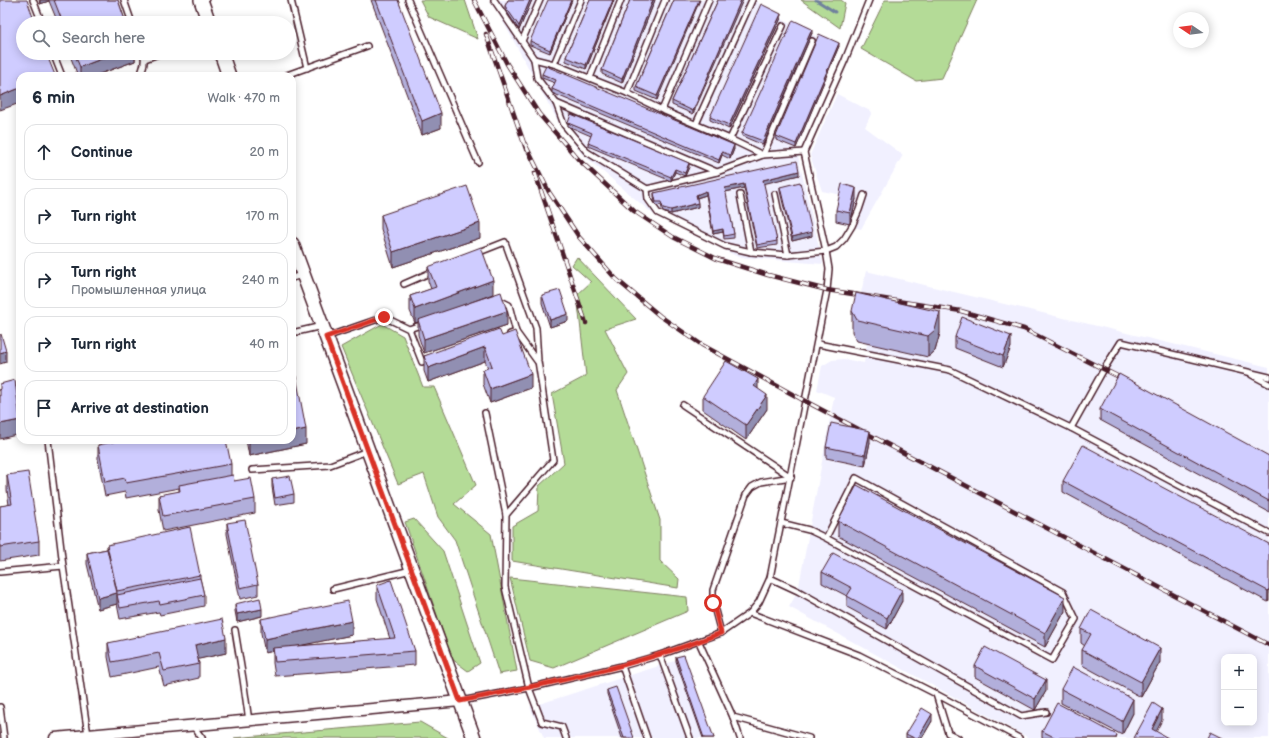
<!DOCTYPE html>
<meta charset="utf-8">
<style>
:root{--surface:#fff;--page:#f2f2f3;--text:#1f2937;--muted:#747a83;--line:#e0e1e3}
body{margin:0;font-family:"Balsamiq Sans",sans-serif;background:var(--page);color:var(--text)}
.controls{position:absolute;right:12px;bottom:12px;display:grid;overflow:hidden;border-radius:8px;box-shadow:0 2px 10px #0003}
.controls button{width:36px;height:36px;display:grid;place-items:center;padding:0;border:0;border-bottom:1px solid var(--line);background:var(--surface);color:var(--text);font:20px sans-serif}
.compass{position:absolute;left:1173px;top:12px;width:36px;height:36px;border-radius:50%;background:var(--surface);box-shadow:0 2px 10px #0003;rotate:283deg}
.stop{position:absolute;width:12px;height:12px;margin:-9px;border:3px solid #d93025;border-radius:50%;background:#fff}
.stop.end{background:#d93025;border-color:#fff;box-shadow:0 1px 4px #0008}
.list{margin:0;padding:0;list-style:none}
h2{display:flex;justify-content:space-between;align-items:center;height:52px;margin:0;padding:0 16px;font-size:17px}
h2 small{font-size:13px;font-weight:400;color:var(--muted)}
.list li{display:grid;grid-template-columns:26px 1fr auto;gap:12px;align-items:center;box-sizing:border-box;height:56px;margin:0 8px 8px;padding:0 8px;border:1px solid var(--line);border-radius:12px}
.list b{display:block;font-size:15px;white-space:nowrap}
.list p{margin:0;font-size:13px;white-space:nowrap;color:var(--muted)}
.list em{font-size:13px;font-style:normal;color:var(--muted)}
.icon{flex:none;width:22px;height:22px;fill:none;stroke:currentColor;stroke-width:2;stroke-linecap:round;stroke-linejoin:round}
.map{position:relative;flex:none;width:1269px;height:738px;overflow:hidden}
.search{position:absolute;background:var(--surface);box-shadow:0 2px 10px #0003;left:16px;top:16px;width:280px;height:44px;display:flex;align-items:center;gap:10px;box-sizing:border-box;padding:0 14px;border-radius:22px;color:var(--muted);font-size:15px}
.panel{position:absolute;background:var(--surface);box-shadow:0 2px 10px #0003;left:16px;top:72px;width:280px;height:372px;border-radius:12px}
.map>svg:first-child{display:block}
.built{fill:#f1f0ff;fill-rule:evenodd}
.green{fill:#b4db97;stroke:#7f7d61}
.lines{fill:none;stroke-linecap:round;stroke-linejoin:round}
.stream{stroke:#70819d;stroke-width:3}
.service-casing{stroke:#4a1f2b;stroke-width:8}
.minor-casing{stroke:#4a1f2b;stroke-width:13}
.tertiary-casing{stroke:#4a1f2b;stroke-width:16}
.service{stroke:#fff;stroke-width:5}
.minor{stroke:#fff;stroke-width:10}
.tertiary{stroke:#fff;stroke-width:13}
.rail-casing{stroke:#4a1f2b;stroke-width:4.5}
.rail{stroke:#fff;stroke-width:3;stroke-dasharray:9;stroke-linecap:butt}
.wall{fill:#b2afdb;stroke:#4a1f2b}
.shaded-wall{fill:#918fb2;stroke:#4a1f2b}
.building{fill:#cfccff;stroke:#4a1f2b}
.route{stroke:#d93025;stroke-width:5}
</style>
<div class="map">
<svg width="1269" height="738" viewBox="0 0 1269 738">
<rect width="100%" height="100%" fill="#fff"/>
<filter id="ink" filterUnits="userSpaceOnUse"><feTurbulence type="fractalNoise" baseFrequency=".025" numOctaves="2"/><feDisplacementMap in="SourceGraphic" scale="8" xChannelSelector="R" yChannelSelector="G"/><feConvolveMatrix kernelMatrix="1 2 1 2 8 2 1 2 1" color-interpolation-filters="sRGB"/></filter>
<g filter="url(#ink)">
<g class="built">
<polygon points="491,0 757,0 761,8 819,38 839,46 796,148 823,264 738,257 653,214 582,154 560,125"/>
<polygon points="837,94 872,112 865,127 903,155 861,229 836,221 842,195 822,191 810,155"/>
<path d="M866 271 1269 367V738H1029L789 607 798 591 834 397 817 390 822 366 832 360 844 359 864 363 867 343 857 341 852 332ZM1224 657H1254V723H1224Z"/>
<polygon points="684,658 713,738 544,738 530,707"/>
</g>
<g class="green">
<polygon points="420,0 465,0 478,39 429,17"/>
<polygon points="801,0 841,0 845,3 840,28"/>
<polygon points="885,0 977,0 942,78 916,81 861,49"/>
<polygon points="577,257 636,319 605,329 628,374 617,390 660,520 660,561 679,579 678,588 512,561 512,526 538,511 539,486 564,463 552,394 586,376 577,295 591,282 572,265"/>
<polygon points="382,324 403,336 423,387 434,387 476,485 454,504 491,534 517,671 499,674 455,540 438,517 424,474 398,484 341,347"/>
<polygon points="414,519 443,551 480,663 468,671 452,659 405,522"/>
<polygon points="510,578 687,597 688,611 554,668 530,661"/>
<polygon points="420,722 448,738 234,738"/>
</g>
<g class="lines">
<polyline class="stream" points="816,0 835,12"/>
<g class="service-casing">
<g id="service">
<polyline points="33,0 42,23"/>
<polyline points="124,0 132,23"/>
<polyline points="291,0 307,68"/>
<polyline points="408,0 478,162"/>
<polyline points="494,0 534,59 537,78 556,103 564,125 587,152 647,189 648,199 658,213 725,246 751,252 788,255 826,251 836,247 844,239 852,226 859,210 864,195"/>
<polyline points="522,41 540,0"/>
<polyline points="53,53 62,76"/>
<polyline points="145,59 161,53"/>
<polyline points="534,59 554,64 627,93 662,110 730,139 763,155 804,152"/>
<polyline points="554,64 581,0"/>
<path d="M140 76C143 68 146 61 143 53"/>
<polyline points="284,76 367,46"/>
<polyline points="590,78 621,0"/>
<polyline points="627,93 665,0"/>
<polyline points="556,103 717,172 763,155 812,41"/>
<polyline points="662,110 709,0"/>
<polyline points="696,124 752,0"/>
<polyline points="730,139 783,26"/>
<polyline points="647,189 717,172"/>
<polyline points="775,194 788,255"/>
<polyline points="740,195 751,252"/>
<polyline points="477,253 505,242 536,328 538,361 553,460 506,515"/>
<polyline points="292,278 302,275"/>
<polyline points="404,284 434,271"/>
<polyline points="499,300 509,305 516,332"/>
<polyline points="409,329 423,324"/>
<polyline points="292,333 322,326"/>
<polyline points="510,334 516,332 537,361"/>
<polyline points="326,337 384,317 409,329 422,362 430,359"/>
<polyline points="818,344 950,370 1071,428 1269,533"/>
<polyline points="1252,375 1269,384"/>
<polyline points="0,393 20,389"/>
<polyline points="683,405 791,477"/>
<polyline points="485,413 506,515 505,587 529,688 542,722 562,727 566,738"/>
<polyline points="1071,428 1104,369 1121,342 1269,377"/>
<polyline points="48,440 63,566 88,735"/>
<polyline points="252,470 330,465 367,451"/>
<polyline points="781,523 809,530 826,538 1052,660 1076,619 1063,592 856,478 826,538"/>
<polyline points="0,572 63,566"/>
<polyline points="770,578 798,591 1021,716 1046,712"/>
<polyline points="333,589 411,570"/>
<polyline points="750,613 859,655 936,694 1019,738"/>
<polyline points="235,630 243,679 249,721"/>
<polyline points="721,633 713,603 713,590 746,495 752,487 761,482 791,477"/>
<polyline points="699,642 733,717 809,738"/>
<polyline points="660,655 690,738"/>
<polyline points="622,666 647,738"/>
<polyline points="936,694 948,733 958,738"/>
<polyline points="461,701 529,688 622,666 660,655 721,633 750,613 759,602 770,578 827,290 829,269 826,251 804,152 845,60 869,0"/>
<polyline points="0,707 4,738"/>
<polyline points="733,717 740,738"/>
<polyline points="193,726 202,738"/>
</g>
</g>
<g class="minor-casing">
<polyline id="minor" points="55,738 460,701"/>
</g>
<g class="tertiary-casing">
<g id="tertiary">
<polyline points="201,0 209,23"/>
<polyline points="221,53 229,76"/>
<polyline points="292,244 474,738"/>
</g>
</g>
<use href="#service" class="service"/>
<use href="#minor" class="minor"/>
<use href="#tertiary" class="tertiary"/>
<g class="rail-casing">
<g id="rail">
<polyline points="474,0 507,64 539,114 578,159 634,211 673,237 717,259 768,275 827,290 961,311 1024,329 1129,382"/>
<polyline points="486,34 526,149"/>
<polyline points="525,144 549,192 579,237 616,279 660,316 702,345 805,401 1269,645"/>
<polyline points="535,173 586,323"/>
</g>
</g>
<use href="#rail" class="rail"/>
</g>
<g class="wall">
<polygon points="39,0 118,0 126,23 58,23 49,1 40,4"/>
<polygon points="371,0 398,0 441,128 422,135"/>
<polygon points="508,0 532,0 519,30 505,9 505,6"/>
<polygon points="572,0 550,53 530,45 530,41"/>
<polygon points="590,0 614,0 586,69 566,61 566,57"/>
<polygon points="630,0 655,0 622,83 602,74 602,70"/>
<polygon points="674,0 657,100 636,91 636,87"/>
<polygon points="718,0 693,114 672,105 672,101"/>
<polygon points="781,18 729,129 710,120 710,117"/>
<polygon points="812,33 763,145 742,136 742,133"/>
<polygon points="839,46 796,148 776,140 776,136"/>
<polygon points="69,53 135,53 135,61 94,76 78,76"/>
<polygon points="542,74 734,149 730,159 722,155 719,163 552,93 552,89 555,83 542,78"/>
<polygon points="568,123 689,167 685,176 675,172 671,181 588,146 588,143 591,136 568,126"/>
<polygon points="799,175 763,183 777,241 777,245 757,248 744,188 725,192 734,234 734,238 724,239 723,232 713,234 706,195 697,198 698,207 671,214 663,212 661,205 656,206 654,197 654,193"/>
<polygon points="780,187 812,236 792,241 780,191"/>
<polygon points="856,199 850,224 836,221 836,210"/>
<polygon points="381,215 480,238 393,267 381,229"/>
<polygon points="428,267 493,294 463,305 507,325 424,353 418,335 418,322 415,323 410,311 410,296 431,289 428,281"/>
<polygon points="542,295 568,321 550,327 542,303"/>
<polygon points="852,311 940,333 935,351 928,357 857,341 852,332"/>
<polygon points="502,336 531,388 490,403 483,384 483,370 488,368 485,361 428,382 424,371 424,356"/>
<polygon points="955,337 1011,347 1003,367 955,348"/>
<polygon points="703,396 767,409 746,440 703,410"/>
<polygon points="1100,409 1269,456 1269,512 1100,420"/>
<polygon points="246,440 292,440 306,444 249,456"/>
<polygon points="870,442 865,466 826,458 826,447"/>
<polygon points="98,445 231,464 231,475 234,481 255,499 255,513 163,531 159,510 159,495 179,492 179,488 126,498 125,492 105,496 98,459"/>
<polygon points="7,475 39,541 39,555 0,561 0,506 9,505 7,490"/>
<polygon points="272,479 294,494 294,502 275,505 272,487"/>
<polygon points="1063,481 1269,544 1268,602 1063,492"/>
<polygon points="838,521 1065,611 1045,647 838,536"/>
<polygon points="227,523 258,584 258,595 240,599 227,534"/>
<polygon points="107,545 200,575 200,578 204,595 204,606 160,615 159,612 120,619 117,604 98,609 87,564 87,553 107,549"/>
<polygon points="822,572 902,601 887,629 847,607 847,596 822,583"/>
<polygon points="377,585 415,651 415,665 275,676 273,663 273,651 265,653 261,633 261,619 352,635 296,646 390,639 377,599"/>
<polygon points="235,604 262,616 237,622 235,611"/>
<polygon points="1081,629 1160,662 1141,697 1082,665 1082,650 1085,646 1081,643"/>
<polygon points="108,643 226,653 198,659 199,664 199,678 164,686 159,667 112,677 108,657"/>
<polygon points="676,657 714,738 703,738 676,661"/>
<polygon points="975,666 1046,691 1035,710 975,677"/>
<polygon points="1061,689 1133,713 1122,735 1061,703"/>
<polygon points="607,690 634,738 622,738 607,694"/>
<polygon points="932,721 922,738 906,738 906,734"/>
<polygon points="1042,731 1117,738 1042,738"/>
</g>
<g class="shaded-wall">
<polygon points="40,0 49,0 49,1 40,4"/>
<polygon points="530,0 532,0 519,30 519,26"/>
<polygon points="571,0 572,0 550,53 550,50"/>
<polygon points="613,0 614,0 586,69 586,65"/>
<polygon points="653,0 655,0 622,83 622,79"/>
<polygon points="699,0 700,0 657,100 657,96"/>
<polygon points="741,0 743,0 693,114 693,111"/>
<polygon points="781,14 781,18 729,129 729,125"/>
<polygon points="812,29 812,33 763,145 763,141"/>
<polygon points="839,43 839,46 796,148 796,144"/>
<polygon points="117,53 135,53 135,61 94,76 80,76 80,67"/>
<polygon points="20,88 20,103 0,110 0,96"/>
<polygon points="441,113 441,128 422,135 422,121"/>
<polygon points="734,145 734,149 730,159 730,155"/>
<polygon points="722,152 722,155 719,163 719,160"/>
<polygon points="689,163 689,167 685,176 685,173"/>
<polygon points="675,169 675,172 671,181 671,177"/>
<polygon points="799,171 799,175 763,184 763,180"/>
<polygon points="744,184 744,188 725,192 725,188"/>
<polygon points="856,188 856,199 850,224 850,213"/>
<polygon points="706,191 706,195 696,198 696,195"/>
<polygon points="698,203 698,207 671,214 671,210"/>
<polygon points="480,223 480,238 393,267 393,252"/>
<polygon points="723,229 723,232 713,234 713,231"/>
<polygon points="812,232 812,236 792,241 792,237"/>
<polygon points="493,280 493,294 415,323 415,309"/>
<polygon points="507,311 507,325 424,353 424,339"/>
<polygon points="940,312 940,333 935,351 928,357 928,336"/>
<polygon points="568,314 568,321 550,327 550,320"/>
<polygon points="1011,336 1011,347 1003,367 1003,356"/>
<polygon points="485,347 485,361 428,382 428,368"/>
<polygon points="6,351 6,362 0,364 0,353"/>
<polygon points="531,374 531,388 490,403 490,389"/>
<polygon points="758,379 758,394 754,386"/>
<polygon points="767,395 767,409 746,440 746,425"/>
<polygon points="20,420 20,434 0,439 0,424"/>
<polygon points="306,429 306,444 249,456 249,441 255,440 292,440 292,432"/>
<polygon points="870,431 870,442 865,466 865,455"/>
<polygon points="1269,589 1269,600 1268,602 1268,591"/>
<polygon points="902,590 902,601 887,629 887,618"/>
<polygon points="117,593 117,604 98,609 98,598"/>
<polygon points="1065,597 1065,611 1045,647 1045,633"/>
<polygon points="262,609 262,616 237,622 237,614"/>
<polygon points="352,621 352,635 274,651 273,648 273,651 265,653 265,639"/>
<polygon points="226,638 226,653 195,660 195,645"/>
<polygon points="1160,648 1160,662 1141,697 1141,682"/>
<polygon points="1046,680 1046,691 1035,710 1035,699"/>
<polygon points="1133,699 1133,713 1122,735 1122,721"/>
<polygon points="1162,709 1162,720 1153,738 1152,729"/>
<polygon points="932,714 932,721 922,738 918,738"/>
</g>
<g class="building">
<polygon points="0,0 27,0 35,23 23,23 23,53 46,53 55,75 52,76 20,76 20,88 0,96"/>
<polygon points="54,0 118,0 126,23 63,23"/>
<polygon points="376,0 398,0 441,113 422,121"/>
<polygon points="508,0 530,0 519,26 505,6"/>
<polygon points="548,0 571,0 550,50 530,41"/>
<polygon points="590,0 613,0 586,65 566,57"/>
<polygon points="630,0 653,0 622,79 602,70"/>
<polygon points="674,0 699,0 657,96 636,87"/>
<polygon points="718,0 741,0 693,111 672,101"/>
<polygon points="761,4 781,14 729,125 710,117"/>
<polygon points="793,20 812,29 763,141 742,133"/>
<polygon points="819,34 839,43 796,144 776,136"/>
<polygon points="74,53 117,53 80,67"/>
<polygon points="546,66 734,145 730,155 722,152 719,160 552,89 556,80 542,74"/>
<polygon points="571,114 689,163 685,173 675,169 671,177 588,143 592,133 568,123"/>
<polygon points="797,161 799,171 763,180 777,241 757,245 744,184 725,188 734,234 724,236 723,229 713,231 706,191 696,195 698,203 671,210 663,208 661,202 656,202 654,193"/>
<polygon points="800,182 812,232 792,237 780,187"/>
<polygon points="842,184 856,188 850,213 836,210"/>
<polygon points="467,186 480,223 393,252 381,215"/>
<polygon points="481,247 493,280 415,309 410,296 436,287 428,267"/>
<polygon points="560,290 568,314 550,320 542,295"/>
<polygon points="501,292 507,311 424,339 418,320"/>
<polygon points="856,293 940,312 935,330 928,336 857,320 852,311"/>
<polygon points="962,317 1011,336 1003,356 955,337"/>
<polygon points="499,329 502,336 515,331 531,374 490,389 483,370 492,366 485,347 428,368 424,356"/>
<polygon points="1,334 6,351 0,353 0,335"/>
<polygon points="726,361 758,379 754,386 767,395 746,425 703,396"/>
<polygon points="1119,374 1269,456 1269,501 1100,409"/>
<polygon points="296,376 306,429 292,432 292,377"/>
<polygon points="15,380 20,420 0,424 0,384"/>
<polygon points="831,423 870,431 865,455 826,447"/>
<polygon points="122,440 226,440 231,464 126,483 125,478 105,482 98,445"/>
<polygon points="1083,445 1269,544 1269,589 1268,591 1063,481"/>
<polygon points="28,472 39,541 0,547 0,506 12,504 7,475"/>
<polygon points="233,475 234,481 251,478 255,499 163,516 159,495 180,491 179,485"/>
<polygon points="290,476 294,494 275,498 272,479"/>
<polygon points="857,485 1065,597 1045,633 838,521"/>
<polygon points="245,520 258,584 240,588 227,523"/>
<polygon points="190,527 200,575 117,591 107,545"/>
<polygon points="107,549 117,593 98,598 87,553"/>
<polygon points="833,553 902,590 887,618 847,596 852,588 822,572"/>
<polygon points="200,578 204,595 160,604 159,601 120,608 117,595"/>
<polygon points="391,580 415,651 275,662 273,648 395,638 377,585"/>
<polygon points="260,598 262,609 237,614 235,604"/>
<polygon points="348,601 352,621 265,639 261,619"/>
<polygon points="1091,610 1160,648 1141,682 1082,650 1091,634 1081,629"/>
<polygon points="222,619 226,638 195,645 199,664 164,671 159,653 112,662 108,643"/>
<polygon points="985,647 1046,680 1035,699 975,666"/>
<polygon points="684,655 714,738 704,738 676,657"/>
<polygon points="1073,667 1133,699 1122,721 1061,689"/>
<polygon points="616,687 634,738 624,738 607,690"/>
<polygon points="1057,703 1117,735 1116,738 1056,738 1042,731"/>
<polygon points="1153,703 1162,709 1152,729 1168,738 1134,738"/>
<polygon points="922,708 932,714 918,738 914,738 906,734"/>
<polygon points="1210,732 1222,738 1207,738"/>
</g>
</g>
<g class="lines" filter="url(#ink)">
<path class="route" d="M384 317 326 337 460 701C548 684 637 666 721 633L713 603"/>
</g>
</svg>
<div class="controls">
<button>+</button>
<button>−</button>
</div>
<svg class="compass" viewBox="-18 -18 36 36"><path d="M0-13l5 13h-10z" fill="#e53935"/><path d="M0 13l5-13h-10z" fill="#747a83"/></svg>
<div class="stop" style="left:713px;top:603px"></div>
<div class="stop end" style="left:384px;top:317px"></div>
<div class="search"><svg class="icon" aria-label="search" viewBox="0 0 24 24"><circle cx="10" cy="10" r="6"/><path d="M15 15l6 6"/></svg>Search here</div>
<section class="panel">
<h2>6 min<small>Walk · 470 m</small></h2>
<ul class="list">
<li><svg class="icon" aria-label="ahead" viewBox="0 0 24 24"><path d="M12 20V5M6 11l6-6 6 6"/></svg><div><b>Continue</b></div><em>20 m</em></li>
<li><svg class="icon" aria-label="right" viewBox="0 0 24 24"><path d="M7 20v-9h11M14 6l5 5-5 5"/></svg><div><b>Turn right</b></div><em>170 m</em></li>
<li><svg class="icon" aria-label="right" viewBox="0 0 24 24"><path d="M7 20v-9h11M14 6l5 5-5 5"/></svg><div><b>Turn right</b><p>Промышленная улица</p></div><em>240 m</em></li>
<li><svg class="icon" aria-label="right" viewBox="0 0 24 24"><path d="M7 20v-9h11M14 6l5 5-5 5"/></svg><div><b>Turn right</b></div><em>40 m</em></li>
<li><svg class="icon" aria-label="arrive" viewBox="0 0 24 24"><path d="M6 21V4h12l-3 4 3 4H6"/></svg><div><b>Arrive at destination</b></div></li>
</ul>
</section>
</div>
